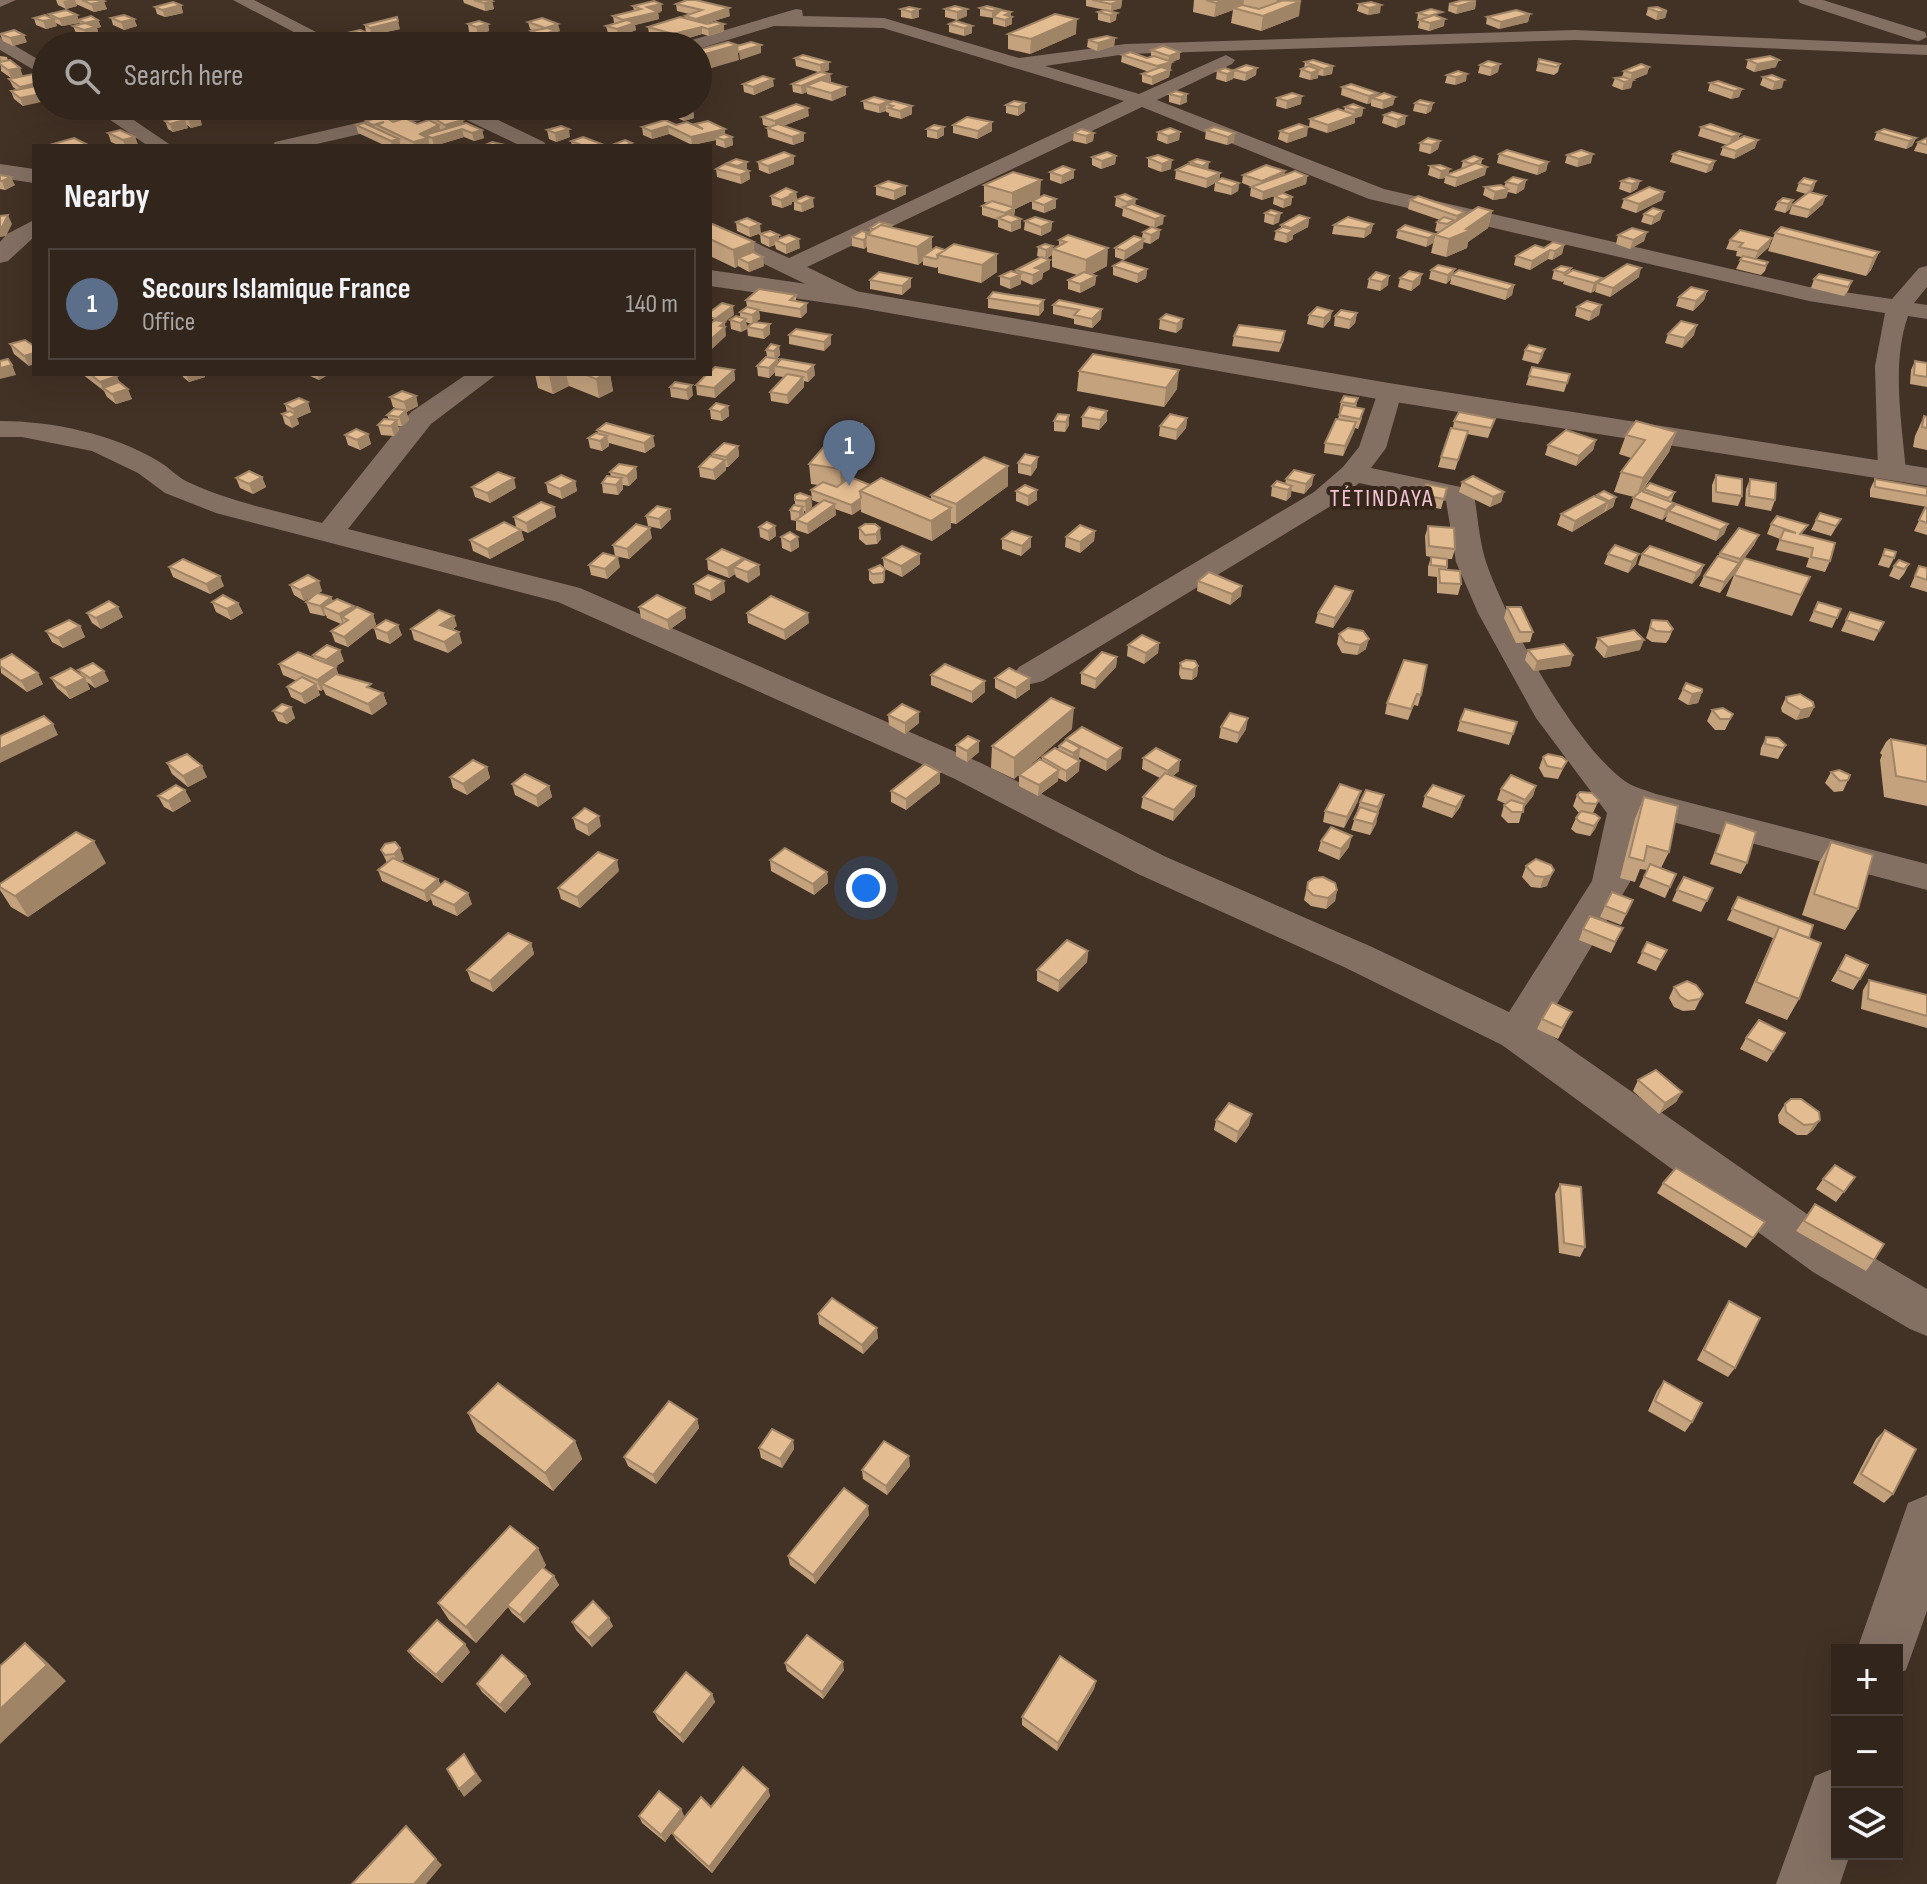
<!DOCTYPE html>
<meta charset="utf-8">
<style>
:root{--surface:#32251c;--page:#3a2d25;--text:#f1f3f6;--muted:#a8a5a3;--line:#4d423b;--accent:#fd8ebf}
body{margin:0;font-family:"Sofia Sans Condensed",sans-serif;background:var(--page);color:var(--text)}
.controls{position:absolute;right:24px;bottom:24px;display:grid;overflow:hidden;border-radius:0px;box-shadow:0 8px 32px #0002}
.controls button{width:72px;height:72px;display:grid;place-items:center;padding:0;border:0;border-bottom:2px solid var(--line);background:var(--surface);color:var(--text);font:40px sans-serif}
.you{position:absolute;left:866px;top:888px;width:28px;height:28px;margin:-20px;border:6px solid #fff;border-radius:50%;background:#1a73e8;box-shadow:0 0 0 12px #1a73e833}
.badge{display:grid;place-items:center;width:52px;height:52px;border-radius:50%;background:var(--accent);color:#fff;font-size:26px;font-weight:700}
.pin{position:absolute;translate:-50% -66px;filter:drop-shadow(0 2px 4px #0008)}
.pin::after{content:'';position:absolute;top:42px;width:28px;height:24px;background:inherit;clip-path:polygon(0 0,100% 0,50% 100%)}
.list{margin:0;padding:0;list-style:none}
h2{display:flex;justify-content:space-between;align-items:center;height:104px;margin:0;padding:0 32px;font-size:34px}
h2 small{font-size:26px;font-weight:400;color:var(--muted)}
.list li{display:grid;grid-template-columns:52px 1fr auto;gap:24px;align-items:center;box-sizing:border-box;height:112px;margin:0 16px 16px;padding:0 16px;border:2px solid var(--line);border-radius:0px}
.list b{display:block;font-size:30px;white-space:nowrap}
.list p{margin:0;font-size:26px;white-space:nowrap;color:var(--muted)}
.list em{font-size:26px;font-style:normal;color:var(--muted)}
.icon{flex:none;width:44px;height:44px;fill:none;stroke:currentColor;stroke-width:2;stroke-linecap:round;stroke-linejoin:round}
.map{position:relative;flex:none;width:1927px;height:1884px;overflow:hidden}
.search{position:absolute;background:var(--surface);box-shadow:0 8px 32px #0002;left:32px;top:32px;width:680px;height:88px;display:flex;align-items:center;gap:20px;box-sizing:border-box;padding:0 28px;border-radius:44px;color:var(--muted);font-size:30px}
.panel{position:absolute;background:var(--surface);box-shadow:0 8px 32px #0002;left:32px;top:144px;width:680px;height:232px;border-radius:0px}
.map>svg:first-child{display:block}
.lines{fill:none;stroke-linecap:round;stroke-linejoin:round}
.street{fill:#847063;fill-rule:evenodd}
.secondary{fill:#847063;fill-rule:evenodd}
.wall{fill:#c4a27d}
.shaded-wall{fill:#a08466}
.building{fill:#e4bc91;stroke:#a08466;stroke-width:2}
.labels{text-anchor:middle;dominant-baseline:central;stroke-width:8;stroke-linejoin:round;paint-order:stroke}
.far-neighbourhood-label{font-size:24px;letter-spacing:2px;fill:#f6c5d8;stroke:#37271b}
</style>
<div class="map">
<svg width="1927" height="1884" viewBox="0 0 1927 1884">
<rect width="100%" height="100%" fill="#423125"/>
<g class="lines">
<g class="street">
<polygon points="0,0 16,0 0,7"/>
<polygon points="233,0 254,0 343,46 320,46"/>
<polygon points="1798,0 1823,0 1925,32 1927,37 1919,41 1913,40 1800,3"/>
<path d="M796 9 802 10 803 16 884 18 1019 58 1126 44 1575 30 1927 45V55L1575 40 1126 54 1045 66 1139 94 1226 55 1235 60 1232 64 1157 100 1384 189 1809 287 1892 299 1919 268 1927 266V287L1914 303 1927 305V319L1908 316C1891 364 1902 423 1906 472L1902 478 1892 480 1882 478 1878 472 1875 366 1885 313 1809 301 1369 199 1142 107 807 267 863 294 867 299 863 304H847L710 238V222L789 258 1124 101 883 28 774 26 698 49V46H682L685 42Z"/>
<polygon points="0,37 46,64 46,77 0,50"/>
<polygon points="90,106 113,106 172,146 148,146"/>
<polygon points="431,106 469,106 544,142 547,146 521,146 452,113 308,146 272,146 275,142"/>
<polygon points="34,220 34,237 8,261 0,263 0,242 7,234"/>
<path d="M467 374H497L431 424 348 529 580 588 981 763 1164 856 1372 947 1509 1012 1592 881 1607 813 1536 718 1478 613 1456 562 1446 501 1359 483 1334 504 1043 681 1031 684 1019 681 1014 674 1019 667 1314 492 1343 467 1359 447 1380 386H1398L1402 392 1386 448 1371 468 1470 489 1474 495C1478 517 1479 540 1486 562 1506 621 1573 741 1622 779 1632 787 1645 790 1656 794L1927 864V890L1643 814 1630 882 1542 1029 1847 1242 1927 1289V1336L1910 1329 1813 1272 1502 1045 1344 967 1138 874 955 779 558 602 216 513 165 493 138 473 92 451 22 437H0V421C53 421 113 434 158 461 169 467 177 477 188 482 231 502 277 511 322 523L411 412Z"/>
<polygon points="1927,1495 1927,1611 1906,1670 1897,1674 1897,1650 1857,1650 1908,1503"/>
<polygon points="1837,1767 1837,1854 1850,1854 1840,1884 1776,1884 1815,1776"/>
</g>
<g class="secondary">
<polygon points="0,164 34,169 34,183 0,178"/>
<polygon points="710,270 855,291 1389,383 1927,468 1927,486 1389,401 855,307 710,286"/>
</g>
</g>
<g class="wall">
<polygon points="56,0 101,0 107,9 94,12 76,4 77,6 66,9 58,5"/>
<polygon points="463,0 489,0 492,1 494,9 485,11 464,3"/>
<polygon points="1086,0 1122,0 1121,8 1111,11 1116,20 1110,23 1098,20 1098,12 1105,10 1086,6"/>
<polygon points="1194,0 1297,0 1299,16 1261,31 1231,23 1233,10 1214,17 1193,12"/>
<polygon points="1476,1 1475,9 1456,14 1448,11 1449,4"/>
<polygon points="661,4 662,11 658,12 659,19 635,25 636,30 618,37 608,33 606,26 614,23 613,16 634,11 633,6"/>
<polygon points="676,4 730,16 705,24 724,24 724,31 709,36 702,34 682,40 682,45 680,46 648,46 647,42 660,38 649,34 648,27 685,18 685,16 689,14 677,11"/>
<polygon points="1359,4 1380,13 1368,15 1357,11"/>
<polygon points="181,5 183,13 165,17 157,14 155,7"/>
<polygon points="955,6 967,16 957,20 945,17 945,9"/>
<polygon points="980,8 999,12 1011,16 1012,24 1005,27 993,24 993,18 980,16"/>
<polygon points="1648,8 1667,11 1665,18 1656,20 1646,15"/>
<polygon points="901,9 919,9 919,17 912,19 901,17"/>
<polygon points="1418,13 1441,17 1444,26 1429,31 1418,28 1419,21 1417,21"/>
<polygon points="49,14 77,15 79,23 62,26 56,23 57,26 46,29 36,25 34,18 50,17"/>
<polygon points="1530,14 1528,22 1499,29 1486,24 1487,17"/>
<polygon points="111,18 134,19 137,26 124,30 113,25"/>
<polygon points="78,20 98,20 101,27 97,28 99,35 87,38 76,33 73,26 80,24"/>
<polygon points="956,21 972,33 964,36 949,32 949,24"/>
<polygon points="528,22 560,31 556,32 556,34 570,40 570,45 583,46 550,46 533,39 531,31 534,31 530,29"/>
<polygon points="468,24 488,24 489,31 478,34 469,32"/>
<polygon points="365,25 400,29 372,35 366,33"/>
<polygon points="347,33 372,42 359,45 349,40"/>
<polygon points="0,34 27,42 13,46 3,41"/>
<polygon points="1008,34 1076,34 1030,54 1008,49"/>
<polygon points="286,37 312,46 292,46 288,44"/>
<polygon points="1115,38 1114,46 1097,51 1087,47 1088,40"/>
<polygon points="619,41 638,46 619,46"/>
<polygon points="1151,50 1180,52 1180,59 1171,62 1169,77 1152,85 1142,82 1142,74 1149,72 1121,62 1122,55 1147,58 1151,56"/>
<polygon points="803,55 829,70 823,72 830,74 831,82 846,87 846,95 832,101 807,94 807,92 802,94 793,92 792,84 818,72 796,66 795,58"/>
<polygon points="0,56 7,57 8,61 23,76 11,78 1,71"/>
<polygon points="1539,59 1560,64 1558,72 1554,75 1536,71"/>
<polygon points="1748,60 1776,67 1754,72 1746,68"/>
<polygon points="1488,61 1498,72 1490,76 1478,73 1480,65"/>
<polygon points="1305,62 1333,66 1332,74 1323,76 1318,75 1318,78 1310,80 1299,77 1301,69 1304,68"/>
<polygon points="1649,67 1647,74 1632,80 1631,88 1622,90 1612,86 1615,78 1622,77 1624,71"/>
<polygon points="1225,68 1233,79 1226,82 1216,79 1217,71"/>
<polygon points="1234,70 1256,75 1245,81 1233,78"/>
<polygon points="1458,71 1466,81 1455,85 1445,83 1447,75"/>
<polygon points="1772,75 1782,88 1772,90 1760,85 1763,77"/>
<polygon points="9,79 46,80 23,106 14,99 11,91 17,90 13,87"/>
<polygon points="1710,83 1742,89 1739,97 1731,99 1708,91"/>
<polygon points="743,84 774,86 754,95 744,92"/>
<polygon points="1342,87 1377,96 1395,97 1393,105 1382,109 1371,106 1371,103 1367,104 1341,95"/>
<polygon points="1169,94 1187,94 1187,102 1180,105 1169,102"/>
<polygon points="1277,98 1301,104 1286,109 1276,106"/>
<polygon points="863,101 912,106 912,114 901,119 889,116 889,113 886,112 886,111 879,113 864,109"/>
<polygon points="1014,101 1025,111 1018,116 1006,113 1006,105"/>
<polygon points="1415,103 1433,103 1431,111 1426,114 1413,111"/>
<polygon points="166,106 207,106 177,114 167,109"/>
<polygon points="545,106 591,106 592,113 572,120 545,109"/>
<polygon points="1345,107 1363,108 1362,116 1355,118 1355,123 1327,133 1309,127 1310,119 1344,111"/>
<polygon points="418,108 482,130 484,138 474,141 464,137 434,146 429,144 430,146 405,146 400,144 401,146 386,146 358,133 356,125 367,124 366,121 399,120 417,124 427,121 420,117"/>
<polygon points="672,108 693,110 694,118 684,121 673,116"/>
<polygon points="1392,112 1405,124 1396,128 1382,123 1384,115"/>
<polygon points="180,114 202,125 191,128 187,125 188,128 173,132 168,129 165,121 181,117"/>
<polygon points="809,116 783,126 804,141 793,145 768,137 767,128 770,127 763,125 762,117"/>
<polygon points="695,124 732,137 733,145 725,148 716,145 716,140 692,145 669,134 652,139 643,135 642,127 676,125 696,126"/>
<polygon points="934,125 944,135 937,139 927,137 927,129"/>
<polygon points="953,125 992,131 977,139 953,133"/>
<polygon points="1214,127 1234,142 1227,145 1205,139 1206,130"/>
<polygon points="1701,127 1740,134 1738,139 1755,148 1734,159 1720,155 1723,147 1727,145 1698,136"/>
<polygon points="547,130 570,137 556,142 549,139"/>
<polygon points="1280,131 1307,136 1287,143 1278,139"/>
<polygon points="1158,132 1180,132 1179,140 1167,144 1157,140"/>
<polygon points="1877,132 1916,138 1912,146 1906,149 1874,140"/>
<polygon points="108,133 135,137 138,145 120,146 111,142"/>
<polygon points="1074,133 1094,133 1093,141 1086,144 1073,141"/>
<polygon points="1927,138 1927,154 1914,151 1918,142"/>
<polygon points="571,141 604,145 604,146 572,146"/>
<polygon points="1440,141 1438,149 1430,154 1419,151 1420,143"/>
<polygon points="1499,154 1548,162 1546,171 1537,175 1497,163"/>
<polygon points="1673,154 1715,161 1712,170 1706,173 1670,162"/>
<polygon points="1158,155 1171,169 1161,172 1148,167 1148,158"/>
<polygon points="1567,155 1591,163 1577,167 1565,163"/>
<polygon points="794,156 794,164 769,174 759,170 758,162"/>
<polygon points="1116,156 1115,164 1101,169 1092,165 1092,157"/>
<polygon points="736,159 749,171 750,179 741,184 717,177 716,169 727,165 727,163"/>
<polygon points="1197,159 1208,169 1220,173 1219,180 1239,183 1238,191 1231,195 1214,191 1215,183 1206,188 1175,179 1176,170 1190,164 1190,162"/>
<polygon points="1482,159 1481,165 1485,175 1455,187 1444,183 1445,178 1439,179 1428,175 1430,166 1449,173 1461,169 1463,161"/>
<polygon points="1050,172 1074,178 1061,184 1050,180"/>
<polygon points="0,175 15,185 5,190 0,189"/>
<polygon points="1243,175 1284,175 1307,176 1306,184 1275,195 1292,197 1291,205 1283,208 1273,204 1274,196 1262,200 1250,196 1251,187 1252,187 1242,183"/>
<polygon points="1526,180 1524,189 1516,194 1508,192 1506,198 1493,200 1483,195 1485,187 1504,187 1506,182"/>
<polygon points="1621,181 1640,181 1637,189 1630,193 1619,189"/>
<polygon points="1816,181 1813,190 1811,192 1823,204 1807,218 1789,214 1792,205 1806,194 1796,191 1799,183"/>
<polygon points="984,185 1040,197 1056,208 1044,213 1032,209 1032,201 1015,209 1014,216 1021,228 1011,232 998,227 998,220 982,215 982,206 988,203 984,202"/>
<polygon points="876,186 906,194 894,200 876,195"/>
<polygon points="796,192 797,200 814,207 802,212 794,210 794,202 792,202 792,204 782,208 772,205 771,196"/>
<polygon points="1664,192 1662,200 1636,213 1621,208 1624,199"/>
<polygon points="1116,197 1135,205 1163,224 1154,228 1160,230 1159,238 1150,244 1143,242 1143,248 1124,260 1115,257 1115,248 1142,238 1143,232 1151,227 1122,216 1123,209 1115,206"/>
<polygon points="1410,200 1464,216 1492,211 1488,228 1468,242 1467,248 1446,257 1431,253 1435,235 1440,232 1435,231 1437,222 1440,220 1408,209"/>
<polygon points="1793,200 1790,209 1785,213 1774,210 1778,202"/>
<polygon points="1271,210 1279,222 1273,225 1264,222 1265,213"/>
<polygon points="1663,211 1660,220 1651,225 1641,222 1644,214"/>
<polygon points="1309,218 1308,227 1293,235 1293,239 1286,243 1274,240 1276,231 1281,228 1281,225"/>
<polygon points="1025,221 1052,222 1051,231 1041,236 1024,230"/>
<polygon points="736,222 761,233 750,237 737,231"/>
<polygon points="710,223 755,253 764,266 749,272 738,266 735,268 710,256"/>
<polygon points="1373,224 1371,233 1364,238 1332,234 1334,225"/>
<polygon points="892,225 892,227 932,249 997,254 997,272 981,283 938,273 938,267 936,268 923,265 923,261 918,265 867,252 867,247 864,249 852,246 852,237 870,232 870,228"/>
<polygon points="1398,230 1435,234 1433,243 1426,247 1396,238"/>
<polygon points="1647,232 1644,241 1630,249 1616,244 1618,235"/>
<polygon points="1775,233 1879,252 1871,270 1866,276 1768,251"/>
<polygon points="760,234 779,235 779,238 800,248 786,254 776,249 775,245 769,247 761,243"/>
<polygon points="1068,235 1107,266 1092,274 1096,276 1095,285 1080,293 1068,289 1068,280 1077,275 1052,267 1052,255 1046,259 1050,269 1043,273 1042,279 1032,285 1021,280 1021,284 1010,289 1000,285 1000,276 1016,272 1016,270 1040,257 1037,256 1038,247 1053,249 1059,246 1059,240"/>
<polygon points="1730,240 1769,247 1756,259 1768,262 1765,271 1761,275 1736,269 1742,257 1736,256 1737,251 1726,249"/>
<polygon points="1564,245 1562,254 1552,260 1548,259 1530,270 1514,265 1516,256 1544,248"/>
<polygon points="1113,266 1147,269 1146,278 1137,283 1113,275"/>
<polygon points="1571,268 1570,272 1602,278 1601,281 1639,277 1610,297 1595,292 1596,290 1591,293 1563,284 1564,281 1562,282 1552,279 1554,270"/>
<polygon points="1431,270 1454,274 1514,285 1512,295 1505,300 1450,284 1451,279 1446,284 1429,279"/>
<polygon points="1376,272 1388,285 1380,291 1367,288 1369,279"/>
<polygon points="911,278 911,287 902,295 870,289 870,280"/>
<polygon points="1400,278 1420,284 1411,291 1398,287"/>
<polygon points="1814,279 1852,281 1848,291 1844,296 1811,288"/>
<polygon points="1707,291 1704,300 1693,311 1676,306 1679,297"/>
<polygon points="796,295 796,301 807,303 807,312 801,318 759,311 760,319 756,322 770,334 764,339 748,336 747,327 751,324 746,322 747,329 741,332 731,329 730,320 740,318 740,312 747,307 746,300"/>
<polygon points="988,298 1044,300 1044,310 1039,316 988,308"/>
<polygon points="1059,300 1101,319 1092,328 1074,324 1074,319 1053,314 1053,305"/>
<polygon points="1601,305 1599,315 1589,321 1575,316 1577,307"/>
<polygon points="1332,311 1330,320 1323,328 1307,324 1309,315"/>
<polygon points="1357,313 1355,323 1349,329 1334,326 1335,316"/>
<polygon points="1166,314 1182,328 1176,333 1159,329 1160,319"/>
<polygon points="796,329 831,344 824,351 789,344 789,335"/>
<polygon points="1285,331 1284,340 1279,352 1232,346 1234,336"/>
<polygon points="1668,334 1694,335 1682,348 1665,343"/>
<polygon points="10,344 34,346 29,366 14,354"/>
<polygon points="779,346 780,355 776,359 778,359 778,363 815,375 808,382 804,381 804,387 788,404 771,401 770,392 784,377 775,376 775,372 769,378 758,376 757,366 767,357 766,350"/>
<polygon points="1545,349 1542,358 1538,364 1522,360 1525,350"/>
<polygon points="1915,361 1927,363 1927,387 1910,384 1911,370"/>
<polygon points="734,370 735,380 715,398 697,395 696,385"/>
<polygon points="1079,371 1177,389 1164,407 1077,391"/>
<polygon points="82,374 114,374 132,399 116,404 107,397 104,391"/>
<polygon points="182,374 204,374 205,377 189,382 183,377"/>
<polygon points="309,374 326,374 326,376 319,380 310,376"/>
<polygon points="535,374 610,374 613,391 599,398 569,386 553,394 538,388"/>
<polygon points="1570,374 1564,392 1526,385 1529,376"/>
<polygon points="675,382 693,395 688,400 671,397 670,387"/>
<polygon points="416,396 418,406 406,412 409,420 402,426 398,426 399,430 394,436 381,435 378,425 389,420 387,415 398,409 393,407 390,397"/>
<polygon points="1358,398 1356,407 1362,418 1358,429 1355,428 1343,456 1324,453 1325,443 1338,419 1340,412 1339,412 1341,402"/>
<polygon points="285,404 311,412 297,418 299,424 292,428 285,424 282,414 287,412"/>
<polygon points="728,406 729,416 722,421 711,419 710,409"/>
<polygon points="1069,415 1069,425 1065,432 1054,431 1054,421"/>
<polygon points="1924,416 1927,417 1927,450 1913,447 1915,436"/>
<polygon points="1082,417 1107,421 1099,430 1082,427"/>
<polygon points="1187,418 1186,428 1176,440 1159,436 1160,426"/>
<polygon points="1495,419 1488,438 1467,434 1455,470 1438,467 1441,457 1453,428 1454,421"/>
<polygon points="852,423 863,434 858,441 864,461 851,478 870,485 931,499 931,495 1008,486 956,524 951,523 951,528 932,541 861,512 861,509 852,515 835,509 836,515 808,534 796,530 796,521 791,520 790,510 795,506 795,500 811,497 812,507 806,512 804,511 804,514 820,503 812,500 811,490 818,485 811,484 809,464 847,439 847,429"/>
<polygon points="597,430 655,446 645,453 609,443 609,446 602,451 590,448 588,438 598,433"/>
<polygon points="1676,432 1669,452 1642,491 1643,491 1644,489 1675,492 1671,502 1672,508 1728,524 1724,534 1716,541 1665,521 1667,516 1662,520 1630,508 1634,497 1614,492 1621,472 1631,458 1619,454 1626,435"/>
<polygon points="368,434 371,444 360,450 348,445 345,435"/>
<polygon points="1596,440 1593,450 1576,466 1545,455 1548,445"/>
<polygon points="738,446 739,456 728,467 726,467 726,470 715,480 700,477 699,467 712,457 712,454"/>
<polygon points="1018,463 1037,467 1031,476 1018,473"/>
<polygon points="636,467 637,478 629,486 623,485 623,489 618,495 603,493 602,483 611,477 610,472"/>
<polygon points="1716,475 1742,496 1738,506 1712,502 1712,485"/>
<polygon points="262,477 266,487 253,494 240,488 236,478"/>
<polygon points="1286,479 1312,485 1304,494 1291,491 1291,496 1286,501 1271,496 1272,486 1285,484"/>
<polygon points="1750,479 1775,500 1771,511 1745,506 1746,489"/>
<polygon points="1875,479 1927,488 1927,507 1870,497 1870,489"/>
<polygon points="575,481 577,491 562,499 548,493 546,483"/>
<polygon points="1462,482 1504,492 1501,502 1490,507 1459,492"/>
<polygon points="1426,484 1447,488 1441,509 1420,505"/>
<polygon points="472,487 516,488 490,503 475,497"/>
<polygon points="1016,491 1037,500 1028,506 1016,501"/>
<polygon points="1597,495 1616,497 1613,507 1572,532 1557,525 1561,514 1596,497"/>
<polygon points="554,507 556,517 528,533 521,530 524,540 490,559 473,551 470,540 516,527 514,517"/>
<polygon points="1925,508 1927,508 1927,535 1914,531"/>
<polygon points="646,516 671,519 661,529 648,526"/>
<polygon points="1841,519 1831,536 1811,530 1816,520"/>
<polygon points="875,524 881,539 877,544 866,545 859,539 859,528"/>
<polygon points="1771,524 1803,535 1830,561 1825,572 1806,567 1809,558 1776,550 1780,539 1767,534"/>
<polygon points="775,526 776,536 769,541 760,537 759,527"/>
<polygon points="1428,526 1455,549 1452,559 1447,559 1447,570 1461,584 1458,595 1437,593 1437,577 1428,576 1428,567 1431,557 1426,556 1425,536"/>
<polygon points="1095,531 1094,541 1080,553 1065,547 1066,537"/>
<polygon points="1759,535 1754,545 1744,558 1810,577 1792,616 1726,596 1734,575 1741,562 1720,593 1699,586 1704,576 1720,553"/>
<polygon points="781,537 798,537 799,547 791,552 782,548"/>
<polygon points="652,538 629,559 615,556 613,545"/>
<polygon points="1002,539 1031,547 1021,556 1002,549"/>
<polygon points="1885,549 1894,558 1889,568 1878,565"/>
<polygon points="920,554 920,564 902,577 885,569 885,579 883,583 873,584 869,580 869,570 884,568 883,558"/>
<polygon points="1608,554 1636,564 1628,573 1604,564"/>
<polygon points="1642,554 1704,565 1700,575 1692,584 1638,565"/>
<polygon points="707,559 743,561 759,565 760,575 748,583 736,577 735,574 729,578 708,570"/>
<polygon points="1909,564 1904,574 1899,580 1889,576 1894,566"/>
<polygon points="589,565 620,567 607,579 591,575"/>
<polygon points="1919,566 1927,568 1927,592 1910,587"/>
<polygon points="169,567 224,586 210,594 173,577"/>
<polygon points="724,581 725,592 711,601 695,594 694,584"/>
<polygon points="1198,581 1241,596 1230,605 1197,591"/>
<polygon points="290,585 322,591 319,593 331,597 333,601 373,614 376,625 348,647 335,642 331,631 341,624 327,618 326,615 324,616 310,613 306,602 314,596 304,601 294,595"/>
<polygon points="1353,591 1350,601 1333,628 1315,623 1318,613"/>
<polygon points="212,602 238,603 243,613 231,620 216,612"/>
<polygon points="1818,602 1841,609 1832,628 1809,621"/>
<polygon points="639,607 686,618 669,630 641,618"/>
<polygon points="1507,607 1533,632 1530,642 1516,643 1504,618"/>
<polygon points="1850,612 1884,622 1874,641 1841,631"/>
<polygon points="87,613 123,617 101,629 92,623"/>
<polygon points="747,613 809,623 785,640 748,623"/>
<polygon points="1652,620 1673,629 1669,639 1666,643 1652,642 1646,638"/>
<polygon points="80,626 85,637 63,648 52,642 46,631"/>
<polygon points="457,626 452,630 462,643 448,653 414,640 411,629"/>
<polygon points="374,628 402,635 390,644 377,639"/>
<polygon points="1363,631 1366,649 1357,655 1342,653 1337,644 1339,634"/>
<polygon points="1598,638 1640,650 1604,658 1595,648"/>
<polygon points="1159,643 1158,653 1144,664 1127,656 1128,645"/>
<polygon points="1528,650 1573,655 1570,666 1534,671 1525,660"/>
<polygon points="313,655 344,661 335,667 338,675 383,693 387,704 372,715 326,695 323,689 321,691 318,690 320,695 305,704 291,697 287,687 297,681 283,675 279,664 314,659"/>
<polygon points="1117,657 1116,667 1095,689 1081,684 1081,673"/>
<polygon points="0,660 43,684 27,692 1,673"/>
<polygon points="1404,660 1421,695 1418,706 1414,705 1408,720 1385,714 1387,703"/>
<polygon points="1180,663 1198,666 1197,676 1192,680 1181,679 1179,674"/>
<polygon points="78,670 109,681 95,688 87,682 90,689 70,699 57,688 51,678 82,676"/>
<polygon points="931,675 985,681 985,692 972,703 931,685"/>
<polygon points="995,678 1030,689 1016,699 995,688"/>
<polygon points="1683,689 1702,692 1698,703 1688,705 1678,699"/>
<polygon points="1786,697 1814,707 1809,717 1796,720 1782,712 1781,708"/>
<polygon points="291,707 295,718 287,724 278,721 273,711"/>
<polygon points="1712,710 1733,714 1725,730 1715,730 1707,721"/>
<polygon points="888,715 919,723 905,734 889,725"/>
<polygon points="1460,721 1517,722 1509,745 1457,731"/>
<polygon points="1221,727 1246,729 1237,743 1219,738"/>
<polygon points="1072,729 1014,779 991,768 992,746"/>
<polygon points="1766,737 1786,745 1778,759 1760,755 1761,748"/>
<polygon points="1066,739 1121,759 1106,771 1079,757 1078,760 1079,771 1066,782 1058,778 1058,781 1038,796 1019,786 1019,775 1042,761 1042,757 1058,749 1059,746 1066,740"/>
<polygon points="1889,739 1927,746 1927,806 1884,797 1880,760 1882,755 1880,753 1886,742"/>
<polygon points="956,745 979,752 967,762 956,756"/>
<polygon points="1543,757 1567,761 1558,779 1544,777 1539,768"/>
<polygon points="1143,758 1179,771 1173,776 1195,796 1173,821 1141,808 1143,797 1160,778 1142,769"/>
<polygon points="167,763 207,777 188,787 172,774"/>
<polygon points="487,767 490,778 467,795 453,788 450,777"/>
<polygon points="1831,772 1848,780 1843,791 1834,792 1825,783"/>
<polygon points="940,783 906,810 891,802 891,791"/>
<polygon points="512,784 549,786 552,797 538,807 515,795"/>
<polygon points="1536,786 1533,796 1523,808 1519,823 1508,823 1501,816 1504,805 1506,804 1497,800 1501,789"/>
<polygon points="1384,795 1381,806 1378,813 1376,824 1370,835 1351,830 1360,802"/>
<polygon points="1577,795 1599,800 1593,813 1600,818 1595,829 1590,836 1576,833 1571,829 1576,818 1579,813 1573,806"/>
<polygon points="158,796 191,801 173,812 164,807"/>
<polygon points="1425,796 1464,796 1460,807 1452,818 1422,807"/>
<polygon points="1644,797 1669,852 1661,868 1676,874 1665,898 1639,887 1647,870 1640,869 1635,882 1620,878 1635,819"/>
<polygon points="1358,801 1344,828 1323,822 1325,811"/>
<polygon points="573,818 601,826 589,836 576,829"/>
<polygon points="1726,822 1747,863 1741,874 1710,864"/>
<polygon points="1321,841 1349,847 1339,860 1318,851"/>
<polygon points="1831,842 1858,909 1845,930 1802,915 1819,863"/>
<polygon points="385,844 404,859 401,861 438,879 441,885 472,904 457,916 433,905 431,899 427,902 382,881 378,870 387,863 381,850"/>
<polygon points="770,860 827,872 828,883 814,895 771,871"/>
<polygon points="106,863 28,917 11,907 0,890 0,884"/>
<polygon points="1551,865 1547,886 1540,888 1531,887 1522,877 1526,866"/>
<polygon points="619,871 580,908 561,899 558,888"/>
<polygon points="1308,882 1337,890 1335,901 1326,909 1311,906 1304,900"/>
<polygon points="1713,888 1701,912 1672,901 1677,890"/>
<polygon points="1738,897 1809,938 1799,999 1787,1020 1745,1003 1773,938 1727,920"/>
<polygon points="1605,906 1628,911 1621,925 1600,917"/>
<polygon points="1623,928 1611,953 1579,940 1583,929"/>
<polygon points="1647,942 1667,950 1656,971 1637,963"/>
<polygon points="531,943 534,954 493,992 471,981 467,970"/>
<polygon points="1088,951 1087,962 1058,992 1037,981 1037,970"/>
<polygon points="1846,955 1860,979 1853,990 1831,981"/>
<polygon points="1869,980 1927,995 1927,1028 1861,1009 1863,990"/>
<polygon points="1674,987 1703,994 1695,1010 1683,1011 1674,1007 1669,998"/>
<polygon points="1542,1019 1567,1022 1558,1039 1537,1029"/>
<polygon points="1785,1033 1767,1062 1740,1049 1746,1038"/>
<polygon points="1638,1080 1682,1092 1676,1102 1659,1114 1633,1091"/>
<polygon points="1785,1104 1820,1120 1813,1130 1807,1135 1797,1135 1779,1123 1778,1115"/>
<polygon points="1216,1120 1249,1125 1236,1143 1214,1130"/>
<polygon points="1855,1177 1836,1202 1816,1189 1823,1179"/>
<polygon points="1663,1183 1765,1222 1746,1248 1657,1193"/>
<polygon points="1560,1184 1585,1247 1580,1257 1559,1253 1555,1194"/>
<polygon points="1815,1204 1874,1260 1866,1271 1796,1231"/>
<polygon points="1729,1301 1735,1368 1728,1377 1697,1360 1722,1312"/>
<polygon points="818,1314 878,1338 863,1354 819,1324"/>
<polygon points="1664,1381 1692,1422 1685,1432 1648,1411 1657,1391"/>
<polygon points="468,1413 575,1441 582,1459 553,1491 477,1432"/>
<polygon points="697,1419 699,1428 656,1484 628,1466 624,1457"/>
<polygon points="1885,1430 1893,1494 1884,1503 1853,1483 1876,1439"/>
<polygon points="793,1440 794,1449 782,1468 761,1458 759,1448"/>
<polygon points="910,1466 887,1495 863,1479 862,1470"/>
<polygon points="869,1515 815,1584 790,1565 788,1556"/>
<polygon points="546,1565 544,1568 554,1576 559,1585 524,1623 512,1613 508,1607 476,1643 449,1620 438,1603"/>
<polygon points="572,1622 613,1626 592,1647 576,1630"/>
<polygon points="408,1651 470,1652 442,1683 414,1659"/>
<polygon points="785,1663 844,1670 823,1699 787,1671"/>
<polygon points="526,1676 531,1684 505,1713 482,1692 477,1684"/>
<polygon points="1096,1681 1094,1689 1057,1751 1022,1725 1022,1717"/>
<polygon points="712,1694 715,1702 683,1743 658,1720 654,1712"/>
<polygon points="768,1789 770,1796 712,1873 676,1840 672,1833 711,1807"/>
<polygon points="681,1809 684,1816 665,1842 642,1823 639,1816"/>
</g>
<g class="shaded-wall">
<polygon points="69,0 75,0 77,6 66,9 63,1"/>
<polygon points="1112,0 1122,0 1121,8 1111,11"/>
<polygon points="1223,0 1244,0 1243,6 1233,8 1233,10 1214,17 1216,3"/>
<polygon points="104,1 107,9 94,12 91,4"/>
<polygon points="492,1 494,9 485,11 484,3"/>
<polygon points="1301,1 1299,16 1261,31 1263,16"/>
<polygon points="1476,1 1475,9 1456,14 1458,6"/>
<polygon points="661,4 662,11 658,12 659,19 635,25 636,30 618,37 617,29 624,26 623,20 647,7"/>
<polygon points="181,5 183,13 165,17 162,10"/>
<polygon points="1381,5 1380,13 1368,15 1369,8"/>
<polygon points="729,8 730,16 697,26 696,19"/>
<polygon points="919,9 919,17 912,19 911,12"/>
<polygon points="967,9 967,16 957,20 957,12"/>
<polygon points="999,9 999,16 993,17 992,19 992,11"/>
<polygon points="1667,11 1665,18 1656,20 1658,12"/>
<polygon points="1011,12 1011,17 1012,17 1012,24 1005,27 1005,15"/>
<polygon points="1117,13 1116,20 1110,23 1110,15"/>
<polygon points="1530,14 1528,22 1499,29 1501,22"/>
<polygon points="77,15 79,23 62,26 59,19"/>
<polygon points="54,19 57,26 46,29 43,21"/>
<polygon points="134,19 137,26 124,30 121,22"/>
<polygon points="1077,19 1076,34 1030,54 1031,39"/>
<polygon points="1445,19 1444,26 1429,31 1430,23"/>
<polygon points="98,20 101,27 97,28 99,35 87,38 84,30 85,23"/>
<polygon points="398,21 400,29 372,35 370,28"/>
<polygon points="488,24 489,31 478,34 476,27"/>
<polygon points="558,24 560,31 556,32 557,38 545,28"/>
<polygon points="724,24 724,31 709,36 708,29"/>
<polygon points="972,26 972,33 964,36 964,28"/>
<polygon points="702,27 702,34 682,40 682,45 657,46 657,45 673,34"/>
<polygon points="370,34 372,42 359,45 357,37"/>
<polygon points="24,35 27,42 13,46 10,38"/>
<polygon points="1115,38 1114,46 1097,51 1098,43"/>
<polygon points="311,39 312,46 299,46 298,42"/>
<polygon points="191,40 193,46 157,46"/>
<polygon points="570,40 571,46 560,46 559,43"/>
<polygon points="638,41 638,46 628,46 628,44"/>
<polygon points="737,45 739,60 698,72 698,56"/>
<polygon points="761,45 761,53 740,60 739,52"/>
<polygon points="1180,52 1180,59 1168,63 1169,56"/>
<polygon points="1779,60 1776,67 1754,72 1757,64"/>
<polygon points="829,62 829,70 821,73 820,65"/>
<polygon points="1172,62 1169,77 1152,85 1152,77 1156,74 1157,66"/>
<polygon points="1500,64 1498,72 1490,76 1492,68"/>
<polygon points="1333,66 1332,74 1323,76 1324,69"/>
<polygon points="1649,67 1647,74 1630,81 1632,73"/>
<polygon points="20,68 23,76 11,78 8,70"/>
<polygon points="1257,68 1256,75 1245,81 1246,73"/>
<polygon points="1319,70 1318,78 1310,80 1311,73"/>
<polygon points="1234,71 1233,79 1226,82 1227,74"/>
<polygon points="830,74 831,82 806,86 807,92 802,94 801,86"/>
<polygon points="1467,74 1466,81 1455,85 1456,77"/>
<polygon points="773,79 774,86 754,95 753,87"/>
<polygon points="1633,80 1631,88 1622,90 1624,82"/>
<polygon points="1784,80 1782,88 1772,90 1775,82"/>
<polygon points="46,81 46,90 23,95 20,87"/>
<polygon points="846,87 846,95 832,101 831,93"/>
<polygon points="1742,89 1739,97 1731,99 1734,91"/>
<polygon points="46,93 46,101 23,106 20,98"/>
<polygon points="1378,93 1376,99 1372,98 1371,103 1367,104 1369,96"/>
<polygon points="1187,94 1187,102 1180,105 1181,97"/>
<polygon points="1302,96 1301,104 1286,109 1287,101"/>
<polygon points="1395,97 1393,105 1382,109 1383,101"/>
<polygon points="889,101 889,105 886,104 886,111 879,113 879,105"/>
<polygon points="1025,103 1025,111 1018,116 1018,107"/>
<polygon points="1433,103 1431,111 1426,114 1428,106"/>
<polygon points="123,106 139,106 125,109"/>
<polygon points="175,106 207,106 177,114"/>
<polygon points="588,106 591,106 592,113 572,120 571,112"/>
<polygon points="912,106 912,114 901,119 900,111"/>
<polygon points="808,108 809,116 775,129 775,121"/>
<polygon points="1363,108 1362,116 1355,118 1355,123 1327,133 1328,125 1354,116 1355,110"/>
<polygon points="693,110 694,118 684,121 683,113"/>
<polygon points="1406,116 1405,124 1396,128 1398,120"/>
<polygon points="200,117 202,125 191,128 188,119"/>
<polygon points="185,120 188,128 173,132 170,124"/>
<polygon points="463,120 465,128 447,133 445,125"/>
<polygon points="992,122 992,131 977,139 978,131"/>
<polygon points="439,125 441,133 462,129 464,137 434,146 432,138 425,135 426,138 428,138 430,146 414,146 413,142 420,134"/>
<polygon points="668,126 669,134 652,139 651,131"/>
<polygon points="944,127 944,135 937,139 937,131"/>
<polygon points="1308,127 1307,136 1287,143 1289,134"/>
<polygon points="569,129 570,137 556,142 555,133"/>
<polygon points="725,129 725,137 715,137 716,140 692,145 691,137"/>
<polygon points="482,130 484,138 474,141 472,133"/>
<polygon points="1180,132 1179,140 1167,144 1168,136"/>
<polygon points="804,133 804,141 793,145 792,137"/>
<polygon points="1094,133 1093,141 1086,144 1086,136"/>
<polygon points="1235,133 1234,142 1227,145 1228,137"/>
<polygon points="1740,134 1737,142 1729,145 1732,137"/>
<polygon points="135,137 138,145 125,146 123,140"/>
<polygon points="732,137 733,145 725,148 724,140"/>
<polygon points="1916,138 1912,146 1906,149 1909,141"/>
<polygon points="399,139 401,146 392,146 391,141"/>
<polygon points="1758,140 1755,148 1734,159 1736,151"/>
<polygon points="1440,141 1438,149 1430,154 1432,145"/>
<polygon points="1593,154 1591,163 1577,167 1579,159"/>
<polygon points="794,156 794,164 769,174 768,166"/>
<polygon points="1116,156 1115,164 1101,169 1102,161"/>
<polygon points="1172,160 1171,169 1161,172 1162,164"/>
<polygon points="1715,161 1712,170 1706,173 1709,165"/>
<polygon points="747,162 747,170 738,174 737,166"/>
<polygon points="1209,162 1208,171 1201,174 1202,166"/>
<polygon points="1548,162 1546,171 1537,175 1539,166"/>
<polygon points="1487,167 1485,175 1455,187 1457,178"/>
<polygon points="1450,169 1448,176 1446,175 1445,178 1439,179 1441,171"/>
<polygon points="1074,170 1074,178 1061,184 1062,176"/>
<polygon points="749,171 750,179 741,184 740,175"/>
<polygon points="1285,171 1284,180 1261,190 1262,181"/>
<polygon points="1220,173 1219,181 1215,182 1215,183 1206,188 1207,179"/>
<polygon points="1307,176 1306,184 1262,200 1263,192"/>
<polygon points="11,177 15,185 5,190 2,181"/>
<polygon points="1041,180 1040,197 1015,209 1014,217 1005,222 1005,213 1012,210 1012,193"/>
<polygon points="1526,180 1524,189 1516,194 1518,185"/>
<polygon points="1640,181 1637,189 1630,193 1632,184"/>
<polygon points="1816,181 1813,190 1808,194 1811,186"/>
<polygon points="1239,183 1238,191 1231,195 1232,187"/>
<polygon points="906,186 906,194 894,200 894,191"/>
<polygon points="1508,189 1506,198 1493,200 1495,192"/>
<polygon points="796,192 797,200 792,202 792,204 782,208 781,200"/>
<polygon points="1664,192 1662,200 1636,213 1639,204"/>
<polygon points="1826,196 1823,204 1807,218 1810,210"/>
<polygon points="1292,197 1291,205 1283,208 1284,200"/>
<polygon points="813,198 814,207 802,212 801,204"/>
<polygon points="1056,199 1056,208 1044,213 1044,205"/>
<polygon points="1136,199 1135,208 1126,209 1127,202"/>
<polygon points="1793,200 1790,209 1785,213 1788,204"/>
<polygon points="1492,211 1488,228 1468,242 1467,248 1446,257 1449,239"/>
<polygon points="1663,211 1660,220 1651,225 1654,217"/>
<polygon points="1465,212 1463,221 1455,225 1457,216"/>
<polygon points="1281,213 1279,222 1273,225 1275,216"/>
<polygon points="8,215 12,224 6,236 0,237 0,227"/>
<polygon points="1164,216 1163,224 1154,228 1155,219"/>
<polygon points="1309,218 1308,227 1293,235 1293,239 1286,243 1287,234 1291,232 1291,228"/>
<polygon points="1021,219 1021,228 1011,232 1011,223"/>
<polygon points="1052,222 1051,231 1041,236 1041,227"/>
<polygon points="760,224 761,233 750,237 749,228"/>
<polygon points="1373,224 1371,233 1364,238 1365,229"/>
<polygon points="1160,230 1159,238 1150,244 1151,235"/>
<polygon points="1647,232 1644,241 1630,249 1633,240"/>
<polygon points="1435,234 1433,243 1426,247 1428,238"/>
<polygon points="779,235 779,242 775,240 775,245 769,247 769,238"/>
<polygon points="932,237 932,255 923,256 923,261 918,265 917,247"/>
<polygon points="866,238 867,247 864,249 863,240"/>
<polygon points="1772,238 1769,247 1754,260 1758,251"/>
<polygon points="799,239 800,248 786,254 786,245"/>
<polygon points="1144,239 1143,248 1124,260 1125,251"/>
<polygon points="754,242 755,260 738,258 738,266 735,268 733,250"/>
<polygon points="1564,245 1562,254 1552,260 1555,251"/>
<polygon points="1053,246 1052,255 1045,259 1046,250"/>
<polygon points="1108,248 1107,266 1085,278 1086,260"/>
<polygon points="1550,250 1548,259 1530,270 1532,261"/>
<polygon points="1879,252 1871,270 1866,276 1873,258"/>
<polygon points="997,254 997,272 981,283 982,265"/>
<polygon points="763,257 764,266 749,272 748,263"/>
<polygon points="1050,260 1050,269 1043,273 1042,279 1032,285 1033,275 1035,268"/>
<polygon points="1641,268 1639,277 1610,297 1613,288"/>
<polygon points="1147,269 1146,278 1137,283 1138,274"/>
<polygon points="1455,269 1451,279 1446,284 1448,275"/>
<polygon points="1021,274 1021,284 1010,289 1010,279"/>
<polygon points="1422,274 1420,284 1411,291 1413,282"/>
<polygon points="1096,276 1095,285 1080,293 1080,284"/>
<polygon points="1389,276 1388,285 1380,291 1382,282"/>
<polygon points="911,278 911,287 902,295 902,286"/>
<polygon points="1602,278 1600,284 1597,283 1596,290 1591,293 1594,283"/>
<polygon points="1514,285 1512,295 1505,300 1508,290"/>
<polygon points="1707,291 1704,300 1693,311 1696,301"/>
<polygon points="1044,300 1044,310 1039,316 1039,306"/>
<polygon points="807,303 807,312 801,318 800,309"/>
<polygon points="1601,305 1599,315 1589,321 1592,312"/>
<polygon points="733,306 734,315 725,322 726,336 710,351 710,340 716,328 715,319"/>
<polygon points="1102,309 1101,319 1092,328 1092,319"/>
<polygon points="759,310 760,319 753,324 752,315"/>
<polygon points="1332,311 1330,320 1323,328 1324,318"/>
<polygon points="1357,313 1355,323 1349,329 1351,320"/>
<polygon points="746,319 747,329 741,332 740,323"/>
<polygon points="1183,319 1182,328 1176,333 1177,324"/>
<polygon points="770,324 770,334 764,339 763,330"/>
<polygon points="1697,325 1694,335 1682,348 1685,338"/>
<polygon points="831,335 831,344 824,351 824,342"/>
<polygon points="779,346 780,355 775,360 774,351"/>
<polygon points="1545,349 1542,358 1538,364 1541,354"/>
<polygon points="34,353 34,364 29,366 24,356"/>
<polygon points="778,359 778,367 775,366 775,372 769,378 769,368"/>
<polygon points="12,365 16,375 0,379 0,368"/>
<polygon points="814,365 815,375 808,382 807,372"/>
<polygon points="734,370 735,380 715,398 714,388"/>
<polygon points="1179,370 1177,389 1164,407 1166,388"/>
<polygon points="186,374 204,374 205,377 189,382"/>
<polygon points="317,374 326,374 326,376 319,380"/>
<polygon points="550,374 566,374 569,386 553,394 549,375"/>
<polygon points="604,374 610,374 613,391 599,398 596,379"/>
<polygon points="117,376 121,386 103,388 104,391 100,382"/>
<polygon points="803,377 804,387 788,404 787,395"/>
<polygon points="692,385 693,395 688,400 686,390"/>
<polygon points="128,389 132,399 116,404 112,394"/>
<polygon points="416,396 418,406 407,412 404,402"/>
<polygon points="308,402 311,412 297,418 299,424 292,428 289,418 295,415 293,409"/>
<polygon points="728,406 729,416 722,421 720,412"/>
<polygon points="406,410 409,420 402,426 399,417"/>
<polygon points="1107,411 1107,421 1099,430 1100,420"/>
<polygon points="1069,415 1069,425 1065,432 1066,422"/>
<polygon points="1187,418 1186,428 1176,440 1177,430"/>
<polygon points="397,420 399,430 394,436 391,426"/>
<polygon points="1356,422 1354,432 1343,456 1345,446"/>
<polygon points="862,424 863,434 858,441 858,431"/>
<polygon points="1676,432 1669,452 1636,498 1643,478"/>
<polygon points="368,434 371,444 360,450 357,440"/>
<polygon points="607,436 609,446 602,451 600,441"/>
<polygon points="653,436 655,446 645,453 644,443"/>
<polygon points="1596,440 1593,450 1576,466 1579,456"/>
<polygon points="863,441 864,461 841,489 840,469"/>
<polygon points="738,446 739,456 728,467 726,457"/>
<polygon points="1038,457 1037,467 1031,476 1031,466"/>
<polygon points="725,460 726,470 715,480 713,470"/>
<polygon points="1008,466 1008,486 956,524 956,504"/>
<polygon points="636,467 637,478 629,486 627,476"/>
<polygon points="1314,475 1312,485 1304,494 1306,484"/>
<polygon points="262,477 266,487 253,494 249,484"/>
<polygon points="514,478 516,488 490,503 487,493"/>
<polygon points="622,478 623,489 618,495 616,485"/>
<polygon points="575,481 577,491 562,499 560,489"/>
<polygon points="1292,486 1291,496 1286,501 1288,490"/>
<polygon points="1037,490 1037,500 1028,506 1028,496"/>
<polygon points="1504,492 1501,502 1490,507 1493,497"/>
<polygon points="811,497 812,507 806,512 805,501"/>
<polygon points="1616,497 1613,507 1606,511 1609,501"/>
<polygon points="861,498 861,509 852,515 851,505"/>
<polygon points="1608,502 1604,512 1572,532 1575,521"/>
<polygon points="1674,503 1671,512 1669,511 1667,516 1662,520 1666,510"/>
<polygon points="835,504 836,515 808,534 807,524"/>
<polygon points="554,507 556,517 528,533 526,523"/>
<polygon points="803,507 804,517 800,522 799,512"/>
<polygon points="951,508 951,528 932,541 931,521"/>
<polygon points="670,509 671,519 661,529 659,519"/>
<polygon points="1728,524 1724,534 1716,541 1720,530"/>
<polygon points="775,526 776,536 769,541 768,531"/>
<polygon points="650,528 652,538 629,559 627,549"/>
<polygon points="880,528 881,539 877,544 876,534"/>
<polygon points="521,530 524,540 490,559 487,549"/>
<polygon points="1095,531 1094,541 1080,553 1080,542"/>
<polygon points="1759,535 1754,545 1736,570 1740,559"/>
<polygon points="798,537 799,547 791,552 790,542"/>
<polygon points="1031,537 1031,547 1021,556 1022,546"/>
<polygon points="920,554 920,564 902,577 901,566"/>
<polygon points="1639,554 1636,564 1628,573 1632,562"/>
<polygon points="618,557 620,567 607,579 605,569"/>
<polygon points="743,558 744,568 734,567 735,574 729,578 727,568"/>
<polygon points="1739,563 1735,573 1720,593 1724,582"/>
<polygon points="759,565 760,575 748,583 747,572"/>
<polygon points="1704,565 1700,575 1692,584 1696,573"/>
<polygon points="885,569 885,579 883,583 883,573"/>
<polygon points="220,576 224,586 210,594 206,584"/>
<polygon points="319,581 322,591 304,601 300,590"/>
<polygon points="724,581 725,592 711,601 710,591"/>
<polygon points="1242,586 1241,596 1230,605 1232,594"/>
<polygon points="1353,591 1350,601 1333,628 1335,618"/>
<polygon points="331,597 335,607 323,607 326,615 324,616 320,606"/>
<polygon points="238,603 243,613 231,620 227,609"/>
<polygon points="354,606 357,616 348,620 342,617 344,624 343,625 339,614"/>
<polygon points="118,607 123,617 101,629 96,618"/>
<polygon points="685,608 686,618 669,630 667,620"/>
<polygon points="808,613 809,623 785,640 784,630"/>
<polygon points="373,614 376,625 348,647 344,637"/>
<polygon points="454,616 457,626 443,636 440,625"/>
<polygon points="398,625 402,635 390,644 387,633"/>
<polygon points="80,626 85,637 63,648 58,638"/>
<polygon points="459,632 462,643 448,653 444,642"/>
<polygon points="1369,639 1366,649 1357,655 1360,645"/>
<polygon points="1644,640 1640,650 1604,658 1608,647"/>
<polygon points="1159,643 1158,653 1144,664 1146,653"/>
<polygon points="340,650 344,661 330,670 326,660"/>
<polygon points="1573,655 1570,666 1534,671 1537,661"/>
<polygon points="1117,657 1116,667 1095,689 1096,679"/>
<polygon points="1198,666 1197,676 1192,680 1193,670"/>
<polygon points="336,667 340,678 322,684 323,689 321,691 317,680"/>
<polygon points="104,671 109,681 95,688 90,678"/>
<polygon points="38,673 43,684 27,692 21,681"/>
<polygon points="85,678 90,689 70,699 65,688"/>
<polygon points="1030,678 1030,689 1016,699 1016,688"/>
<polygon points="985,681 985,692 972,703 972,692"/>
<polygon points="316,684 320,695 305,704 301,694"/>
<polygon points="1702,692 1698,703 1688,705 1692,694"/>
<polygon points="383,693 387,704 372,715 368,704"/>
<polygon points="291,707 295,718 287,724 282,714"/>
<polygon points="1814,707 1809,717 1796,720 1801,710"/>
<polygon points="1074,708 1072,729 1014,779 1014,758"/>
<polygon points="919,712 919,723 905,734 905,723"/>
<polygon points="1248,718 1246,729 1237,743 1239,733"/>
<polygon points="53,724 58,735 0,763 0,749"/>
<polygon points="979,741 979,752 967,762 967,751"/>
<polygon points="1080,748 1079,759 1072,764 1073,753"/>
<polygon points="1122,748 1121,759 1106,771 1107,760"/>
<polygon points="1180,760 1179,771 1167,781 1168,771"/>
<polygon points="1080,761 1079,771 1066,782 1066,771"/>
<polygon points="202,766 207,777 188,787 183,776"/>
<polygon points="487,767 490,778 467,795 463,784"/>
<polygon points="1059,770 1058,781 1038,796 1039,785"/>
<polygon points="940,772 940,783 906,810 906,799"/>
<polygon points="549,786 552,797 538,807 536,796"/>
<polygon points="1196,786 1195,796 1173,821 1174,810"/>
<polygon points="1536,786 1533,796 1522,810 1525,800"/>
<polygon points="185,790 191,801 173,812 168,801"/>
<polygon points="1361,791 1358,801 1344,828 1347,817"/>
<polygon points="1384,795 1381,806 1375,818 1378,807"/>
<polygon points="1464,796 1460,807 1452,818 1456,807"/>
<polygon points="1378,813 1376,824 1370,835 1373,824"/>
<polygon points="599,816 601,826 589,836 587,825"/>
<polygon points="1600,818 1595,829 1590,836 1594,826"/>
<polygon points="1352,836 1349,847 1339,860 1341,849"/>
<polygon points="94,841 106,863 28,917 15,896"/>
<polygon points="400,848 404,859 398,864 394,854"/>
<polygon points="617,860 619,871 580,908 577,897"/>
<polygon points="1554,870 1547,886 1540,888 1544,877"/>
<polygon points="827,872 828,883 814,895 813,884"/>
<polygon points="438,879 442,890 430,894 431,899 427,902 424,891"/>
<polygon points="1337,890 1335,901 1326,909 1328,898"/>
<polygon points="468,893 472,904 457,916 454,905"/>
<polygon points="531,943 534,954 493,992 490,981"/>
<polygon points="1088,951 1087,962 1058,992 1059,981"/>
<polygon points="1682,1092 1676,1102 1659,1114 1665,1103"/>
<polygon points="1252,1114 1249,1125 1236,1143 1238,1132"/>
<polygon points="1820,1120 1813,1130 1807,1135 1814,1124"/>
<polygon points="877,1328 878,1338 863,1354 862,1345"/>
<polygon points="697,1419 699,1428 656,1484 653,1475"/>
<polygon points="793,1440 794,1449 782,1468 780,1459"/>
<polygon points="575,1441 582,1459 553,1491 545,1473"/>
<polygon points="909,1456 910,1466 887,1495 886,1486"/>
<polygon points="868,1506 869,1515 815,1584 813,1575"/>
<polygon points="538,1548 546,1565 509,1606 507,1605 508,1607 476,1643 466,1627"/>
<polygon points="554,1576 559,1585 524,1623 520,1615"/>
<polygon points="609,1618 613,1626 592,1647 589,1638"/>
<polygon points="25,1643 44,1659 66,1681 0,1744 0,1709"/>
<polygon points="465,1644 470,1652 442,1683 436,1675"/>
<polygon points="843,1662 844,1670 823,1699 822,1692"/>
<polygon points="526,1676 531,1684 505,1713 500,1705"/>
<polygon points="1096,1681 1094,1689 1057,1751 1058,1743"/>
<polygon points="712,1694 715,1702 683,1743 680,1735"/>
<polygon points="469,1762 482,1781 464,1797 459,1789"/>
<polygon points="768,1789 770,1796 712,1873 709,1867"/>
<polygon points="681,1809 684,1816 665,1842 661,1835"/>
<polygon points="436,1859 442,1865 426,1884 414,1884"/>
</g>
<g class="building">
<polygon points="82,0 101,0 104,1 91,4"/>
<polygon points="474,0 489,0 492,1 484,3"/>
<polygon points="687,0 696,0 729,8 696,19 685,16 702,10 676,4"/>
<polygon points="1092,0 1122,0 1111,4"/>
<polygon points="1206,0 1223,0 1216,3"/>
<polygon points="1277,0 1301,1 1263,16 1233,8 1242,5 1259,9 1281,1"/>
<polygon points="1463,0 1476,1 1458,6 1449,4"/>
<polygon points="654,1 661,4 647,7 658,12 623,20 613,16 641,9 633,6"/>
<polygon points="173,2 181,5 162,10 155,7"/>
<polygon points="1371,2 1381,5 1369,8 1359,4"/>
<polygon points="955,6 967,9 957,12 945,9"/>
<polygon points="987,6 999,9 992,11 980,8"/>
<polygon points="909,7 919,9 911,12 901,9"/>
<polygon points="1657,7 1667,11 1658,12 1648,8"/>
<polygon points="1431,9 1442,12 1429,16 1418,13"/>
<polygon points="66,10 77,15 59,19 49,14"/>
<polygon points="1001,10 1011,12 1005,15 1012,17 1005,20 993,17"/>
<polygon points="1105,10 1117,13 1110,15 1098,12"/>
<polygon points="1516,10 1530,14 1501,22 1487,17"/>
<polygon points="1055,14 1077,19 1031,39 1008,34"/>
<polygon points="45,15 54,19 43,21 34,18"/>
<polygon points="124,15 134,19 121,22 111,18"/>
<polygon points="1434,15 1445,19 1430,23 1419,20"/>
<polygon points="91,16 98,20 85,23 78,20"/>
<polygon points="397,17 398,21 370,28 365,25"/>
<polygon points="680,17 707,24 716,22 724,24 708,29 702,27 673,34 648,27"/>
<polygon points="542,18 558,24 545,28 528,22"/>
<polygon points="627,20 635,23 617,29 606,26"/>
<polygon points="479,21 488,24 476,27 468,24"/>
<polygon points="956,21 972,26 964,28 949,24"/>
<polygon points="85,23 96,27 84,30 73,26"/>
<polygon points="548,28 555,31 551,32 570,40 559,43 531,31"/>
<polygon points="14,30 24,35 10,38 0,34"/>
<polygon points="360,30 370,34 357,37 347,33"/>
<polygon points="298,34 311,39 298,42 286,37"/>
<polygon points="672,34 682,38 657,45 647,42"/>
<polygon points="187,36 191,40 157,46 150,46 147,44"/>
<polygon points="1107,36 1115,38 1098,43 1088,40"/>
<polygon points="628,38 638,41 628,44 619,41"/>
<polygon points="728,42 737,45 698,56 698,50"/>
<polygon points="751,42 761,45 738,52 737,46"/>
<polygon points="577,43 583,46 566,46"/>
<polygon points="1163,46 1180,52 1169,56 1151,50"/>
<polygon points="1130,52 1147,58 1154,56 1172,62 1157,66 1122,55"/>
<polygon points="803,55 829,62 820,65 795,58"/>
<polygon points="1770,56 1779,60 1757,64 1748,60"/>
<polygon points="1539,59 1560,64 1556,67 1538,63"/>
<polygon points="10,60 20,68 8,70 0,64 0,62"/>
<polygon points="1313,60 1333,66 1324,69 1305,62"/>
<polygon points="1488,61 1500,64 1492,68 1480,65"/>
<polygon points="1641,64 1649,67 1632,73 1624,71"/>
<polygon points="1246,65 1257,68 1246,73 1234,70"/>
<polygon points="1309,66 1319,70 1311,73 1301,69"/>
<polygon points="1161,67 1170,70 1152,77 1142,74"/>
<polygon points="1225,68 1234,71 1227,74 1217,71"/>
<polygon points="1458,71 1467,74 1456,77 1447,75"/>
<polygon points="820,72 830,74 801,86 792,84"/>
<polygon points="38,73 46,80 46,81 20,87 9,79"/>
<polygon points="1772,75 1784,80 1775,82 1763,77"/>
<polygon points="763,76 773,79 753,87 743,84"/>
<polygon points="1623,77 1633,80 1624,82 1615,78"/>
<polygon points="821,80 846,87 831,93 806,86"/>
<polygon points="1718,81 1742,89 1734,91 1710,83"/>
<polygon points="46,84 46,93 20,98 11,91"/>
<polygon points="1351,84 1378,93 1369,96 1342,87"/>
<polygon points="1176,91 1187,94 1181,97 1169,94"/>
<polygon points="1292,93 1302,96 1287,101 1277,98"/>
<polygon points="1384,93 1395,97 1383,101 1372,98"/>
<polygon points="874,97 889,101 879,105 863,101"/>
<polygon points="1420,100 1433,103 1428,106 1415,103"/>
<polygon points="893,101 912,106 900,111 889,108 893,106 886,104"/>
<polygon points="1014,101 1025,103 1018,107 1006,105"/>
<polygon points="796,104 808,108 775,121 762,117"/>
<polygon points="1353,104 1363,108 1355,110 1345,107"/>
<polygon points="428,106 439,106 463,120 445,125 418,108"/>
<polygon points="557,106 588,106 571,112"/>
<polygon points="680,106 685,106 693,110 683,113 672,108"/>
<polygon points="1338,109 1356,115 1328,125 1310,119"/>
<polygon points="191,111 200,117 188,119 180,114"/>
<polygon points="1392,112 1406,116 1398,120 1384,115"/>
<polygon points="392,114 399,118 390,120 393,122 405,118 417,124 429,120 439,125 420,134 428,138 413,142 377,125 384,122 373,125 366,121"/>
<polygon points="180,117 185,120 170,124 165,121"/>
<polygon points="967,117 992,122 978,131 953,125"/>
<polygon points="665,120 676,125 687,122 703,129 695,124 708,121 725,129 691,137 668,126 651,131 642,127"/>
<polygon points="364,123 399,139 391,141 356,125"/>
<polygon points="466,123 482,130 472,133 462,129 432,138 425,135"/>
<polygon points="778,124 804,133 792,137 767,128"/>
<polygon points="1299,124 1308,127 1289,134 1280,131"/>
<polygon points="1710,124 1740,134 1732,137 1701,127"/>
<polygon points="934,125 944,127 937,131 927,129"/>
<polygon points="561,126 569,129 555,133 547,130"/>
<polygon points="1214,127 1235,133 1228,137 1206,130"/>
<polygon points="1170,128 1180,132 1168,136 1158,132"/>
<polygon points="1081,129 1094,133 1086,136 1074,133"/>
<polygon points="1884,129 1916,138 1909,141 1877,132"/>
<polygon points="120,130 135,137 123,140 108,133"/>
<polygon points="724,134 732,137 724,140 715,137"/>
<polygon points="1744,136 1758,140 1736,151 1723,147"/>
<polygon points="583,137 604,145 584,146 571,141"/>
<polygon points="74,138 90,146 46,146"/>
<polygon points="1428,138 1440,141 1432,145 1420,143"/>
<polygon points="1927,138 1927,145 1918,142"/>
<polygon points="625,140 632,143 624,146 612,145"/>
<polygon points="492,142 505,145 500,146 483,146"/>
<polygon points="1507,150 1548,162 1539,166 1499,154"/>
<polygon points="1581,150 1593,154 1579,159 1567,155"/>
<polygon points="1679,151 1715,161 1709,165 1673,154"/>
<polygon points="784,152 794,156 768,166 758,162"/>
<polygon points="1107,152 1116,156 1102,161 1092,157"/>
<polygon points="1158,155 1172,160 1162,164 1148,158"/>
<polygon points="1474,156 1482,159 1472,164 1463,161"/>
<polygon points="736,159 747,162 737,166 727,163"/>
<polygon points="1197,159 1209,162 1202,166 1190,162"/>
<polygon points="1476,163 1487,167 1457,178 1446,175"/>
<polygon points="725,164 749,171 740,175 716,169"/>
<polygon points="1188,164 1220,173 1207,179 1176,170"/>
<polygon points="1266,165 1285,171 1262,181 1243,175"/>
<polygon points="1440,165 1450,169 1441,171 1430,166"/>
<polygon points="1063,166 1074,170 1062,176 1050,172"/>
<polygon points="1295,171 1307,176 1263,192 1251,187"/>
<polygon points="1013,172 1041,180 1012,193 984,185"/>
<polygon points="0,175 11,177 2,181 0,181"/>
<polygon points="1513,177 1526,180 1518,185 1506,182"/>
<polygon points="1222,178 1239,183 1232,187 1215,182"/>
<polygon points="1629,178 1640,181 1632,184 1621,181"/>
<polygon points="1804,178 1816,181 1811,186 1799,183"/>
<polygon points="888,181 906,186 894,191 876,186"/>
<polygon points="1501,185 1508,189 1495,192 1485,187"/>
<polygon points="1649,187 1664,192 1639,204 1624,199"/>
<polygon points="786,188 796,192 789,195 792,195 781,200 771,196"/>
<polygon points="1809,192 1826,196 1810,210 1792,205"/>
<polygon points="1283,193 1292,197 1284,200 1274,196"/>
<polygon points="1125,194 1136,199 1127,202 1116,197"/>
<polygon points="1044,195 1056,199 1044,205 1032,201"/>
<polygon points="806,196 813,198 801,204 794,201"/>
<polygon points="1418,196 1465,212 1457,216 1410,200"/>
<polygon points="1783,198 1793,200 1788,204 1778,202"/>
<polygon points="992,201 1015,208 1005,213 982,206"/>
<polygon points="1132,204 1164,216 1155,219 1123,207"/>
<polygon points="1478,207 1492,211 1466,229 1471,230 1449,239 1435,235"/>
<polygon points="1653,208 1663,211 1654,217 1644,214"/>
<polygon points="1271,210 1281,213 1275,216 1265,213"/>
<polygon points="1008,214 1021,219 1011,223 998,218"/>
<polygon points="8,215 2,227 0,227 0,216"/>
<polygon points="1299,215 1309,218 1291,228 1281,225"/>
<polygon points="1035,217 1052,222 1041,227 1025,221"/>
<polygon points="1348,217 1373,224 1365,229 1334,225"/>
<polygon points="1444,217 1454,220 1447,224 1437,222"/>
<polygon points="747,218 760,224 749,228 736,222"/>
<polygon points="879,222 892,225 890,227 881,225 874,229 870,228"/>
<polygon points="710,223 754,242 733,250 710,239"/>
<polygon points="881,225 932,237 917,247 866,234"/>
<polygon points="1405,225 1435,234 1428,238 1398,230"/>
<polygon points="1152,227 1160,230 1151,235 1143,232"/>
<polygon points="1283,227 1294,230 1287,234 1276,231"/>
<polygon points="1781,227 1879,252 1873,258 1775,233"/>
<polygon points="1632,228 1647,232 1633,240 1618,235"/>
<polygon points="1740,230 1772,238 1758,251 1739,247 1743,243 1730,240"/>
<polygon points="770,231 779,235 769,238 760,234"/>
<polygon points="862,231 869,233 866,234 866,238 863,240 852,237"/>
<polygon points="789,235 799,239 786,245 775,240"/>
<polygon points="1068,235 1108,248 1086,260 1053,249 1066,242 1059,240"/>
<polygon points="1134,236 1144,239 1125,251 1115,248"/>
<polygon points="1553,242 1564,245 1555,251 1550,250 1532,261 1516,256 1535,245 1544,248"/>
<polygon points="954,244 997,254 982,265 937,255"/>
<polygon points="1045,244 1053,246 1046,250 1038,247"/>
<polygon points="936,247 945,250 937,255 938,258 936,259 923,256"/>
<polygon points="753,252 763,257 748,263 738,258"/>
<polygon points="1743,256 1768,262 1765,266 1740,260"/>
<polygon points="1041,257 1050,260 1035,268 1043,270 1033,275 1016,270"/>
<polygon points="1122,261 1147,269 1138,274 1113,266"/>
<polygon points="1627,264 1641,268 1613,288 1597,283"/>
<polygon points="1438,265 1455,269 1448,275 1431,270"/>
<polygon points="1561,266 1571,268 1564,273 1554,270"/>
<polygon points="1459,270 1514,285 1508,290 1452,275"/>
<polygon points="1573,270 1602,278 1594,283 1565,275"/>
<polygon points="1011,271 1021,274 1010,279 1000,276"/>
<polygon points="1409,271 1422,274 1413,282 1400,278"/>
<polygon points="879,272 911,278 902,286 870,280"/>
<polygon points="1084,272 1096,276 1080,284 1068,280"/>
<polygon points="1376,272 1389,276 1382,282 1369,279"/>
<polygon points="1819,274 1852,281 1848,287 1814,279"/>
<polygon points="1691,287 1707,291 1696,301 1679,297"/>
<polygon points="759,289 796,295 790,300 807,303 800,309 746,300"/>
<polygon points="993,292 1044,300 1039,306 988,298"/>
<polygon points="1059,300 1102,309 1092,319 1074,315 1079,310 1053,305"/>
<polygon points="1587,301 1601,305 1592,312 1577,307"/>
<polygon points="722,303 733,306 715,319 710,317 710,312"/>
<polygon points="747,307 759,310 752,315 740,312"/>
<polygon points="1317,307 1332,311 1324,318 1309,315"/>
<polygon points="1341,310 1357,313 1351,320 1335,316"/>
<polygon points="1166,314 1183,319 1177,324 1160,319"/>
<polygon points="736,316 746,319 740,323 730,320"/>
<polygon points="715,320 725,322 720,326 725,327 710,340 710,324"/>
<polygon points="1681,321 1697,325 1685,338 1668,334"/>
<polygon points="754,322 770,324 763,330 747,327"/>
<polygon points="1239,325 1285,331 1281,343 1234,336"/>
<polygon points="796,329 831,335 824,342 789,335"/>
<polygon points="25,340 34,346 34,353 24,356 10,344"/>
<polygon points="771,344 779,346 774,351 766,350"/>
<polygon points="1529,345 1545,349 1541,354 1525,350"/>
<polygon points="1093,354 1179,370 1166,388 1079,371"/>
<polygon points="766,357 778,359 769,368 757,366"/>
<polygon points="8,359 12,365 0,368 0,361"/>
<polygon points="781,359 814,365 807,372 775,366"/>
<polygon points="1915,361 1927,363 1927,377 1914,375"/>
<polygon points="715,367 734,370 714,388 696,385 707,374 710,374 710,372"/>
<polygon points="1532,367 1570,374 1567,383 1529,376"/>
<polygon points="90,374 114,374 117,376 100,382"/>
<polygon points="584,374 604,374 596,379"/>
<polygon points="787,374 803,377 787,395 770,392"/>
<polygon points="119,382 128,389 112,394 103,388"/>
<polygon points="675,382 692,385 686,390 670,387"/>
<polygon points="402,391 416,396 404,402 390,397"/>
<polygon points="1344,396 1358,398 1355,404 1341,402"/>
<polygon points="299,398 308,402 293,409 285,404"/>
<polygon points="716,403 728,406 720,412 710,409"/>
<polygon points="1343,405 1364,409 1360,419 1339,415"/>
<polygon points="1089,407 1107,411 1100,420 1082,417"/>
<polygon points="394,409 406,410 399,417 387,415"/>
<polygon points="290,411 296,415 289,418 282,414"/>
<polygon points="1459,412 1495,419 1491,428 1454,421"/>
<polygon points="1058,414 1069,415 1066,422 1054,421"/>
<polygon points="1170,414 1187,418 1177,430 1160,426"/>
<polygon points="1924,416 1927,417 1927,428 1922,427"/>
<polygon points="384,419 397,420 391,426 378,425"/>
<polygon points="1336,419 1356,422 1345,446 1325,443"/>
<polygon points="1636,421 1676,432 1643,478 1621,472 1645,440 1626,435"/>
<polygon points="606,423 653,436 644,443 597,430"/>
<polygon points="852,423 862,424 858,431 847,429"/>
<polygon points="1451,428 1468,431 1458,460 1441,457"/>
<polygon points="356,429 368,434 357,440 345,435"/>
<polygon points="1566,430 1596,440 1579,456 1548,445"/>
<polygon points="596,433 607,436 600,441 588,438"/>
<polygon points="833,436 863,441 840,469 809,464"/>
<polygon points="724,443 738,446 726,457 712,454"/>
<polygon points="1025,454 1038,457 1031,466 1018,463"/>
<polygon points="710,456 725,460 713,470 699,467"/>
<polygon points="984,457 1008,466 956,504 931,495"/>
<polygon points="619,464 636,467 627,476 610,472"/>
<polygon points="1294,470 1314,475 1306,484 1286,479"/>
<polygon points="249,471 262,477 249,484 236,478"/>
<polygon points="498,472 514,478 487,493 472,487"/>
<polygon points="561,475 575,481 560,489 546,483"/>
<polygon points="1716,475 1742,479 1742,496 1716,492"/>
<polygon points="607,476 622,478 616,485 602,483"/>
<polygon points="1473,476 1504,492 1493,497 1462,482"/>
<polygon points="850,477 870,485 860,491 861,498 851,505 811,490 823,482 837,487"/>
<polygon points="881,478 951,508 931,521 860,491"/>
<polygon points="1750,479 1776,483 1775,500 1749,496"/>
<polygon points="1875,479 1927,488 1927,496 1875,487"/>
<polygon points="1277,481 1292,486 1288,490 1272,486"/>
<polygon points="1650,483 1675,492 1668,498 1644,489"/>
<polygon points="1426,484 1447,488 1444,499 1423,495"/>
<polygon points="1025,485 1037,490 1028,496 1016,491"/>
<polygon points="1604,491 1616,497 1609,501 1597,495"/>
<polygon points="1641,491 1674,503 1666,510 1633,498"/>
<polygon points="800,493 811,497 805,501 795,500 795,495"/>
<polygon points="1594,496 1608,502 1575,521 1561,514"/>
<polygon points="824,500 835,504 807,524 796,520"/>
<polygon points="541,502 554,507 526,523 514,517"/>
<polygon points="1676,504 1728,524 1720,530 1669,511"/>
<polygon points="794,505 803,507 799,512 790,510"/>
<polygon points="657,506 670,509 659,519 646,516"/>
<polygon points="1925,508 1927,508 1927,523 1919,520"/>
<polygon points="1820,513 1841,519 1836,526 1816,520"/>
<polygon points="1777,516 1808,525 1800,534 1835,543 1830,561 1811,557 1813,548 1780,540 1784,530 1796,533 1771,524"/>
<polygon points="504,522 521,530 487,549 470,540"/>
<polygon points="767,522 775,526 768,531 759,527"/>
<polygon points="636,524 650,528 627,549 613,545"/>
<polygon points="865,524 875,524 880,528 876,534 865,535 859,528"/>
<polygon points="1080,525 1095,531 1080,542 1066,537"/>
<polygon points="1428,526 1454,528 1455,549 1429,546"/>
<polygon points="1739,528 1759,535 1740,559 1720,553"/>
<polygon points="1012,531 1031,537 1022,546 1002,539"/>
<polygon points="790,532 798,537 790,542 781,537"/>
<polygon points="1615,545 1639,554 1632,562 1608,554"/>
<polygon points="902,546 920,554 901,566 883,558"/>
<polygon points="1650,546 1704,565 1696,573 1642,554"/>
<polygon points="722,549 743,558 727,568 707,559"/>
<polygon points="1885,549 1896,552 1894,558 1883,555"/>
<polygon points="603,553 618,557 605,569 589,565"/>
<polygon points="1718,556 1739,563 1724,582 1704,576"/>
<polygon points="1431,557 1447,559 1447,567 1431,565"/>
<polygon points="1744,558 1810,577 1801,595 1734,575"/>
<polygon points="183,559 220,576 206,584 169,567"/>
<polygon points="745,559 759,565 747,572 734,567"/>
<polygon points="1899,560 1909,564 1904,569 1894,566"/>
<polygon points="880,565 885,569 883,573 872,574 869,570"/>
<polygon points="1919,566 1927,568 1927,580 1915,576"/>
<polygon points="1439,569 1460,571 1461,584 1440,583"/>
<polygon points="1209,572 1242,586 1232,594 1198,581"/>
<polygon points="308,575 319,581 300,590 290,585"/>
<polygon points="708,575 724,581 710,591 694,584"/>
<polygon points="1335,586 1353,591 1335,618 1318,613"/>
<polygon points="317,593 331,597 320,606 306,602"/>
<polygon points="223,595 238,603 227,609 212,602"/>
<polygon points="657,595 685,608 667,620 639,607"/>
<polygon points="771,596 808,613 784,630 747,613"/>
<polygon points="337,599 354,606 339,614 323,607"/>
<polygon points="109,601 118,607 96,618 87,613"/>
<polygon points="1818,602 1841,609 1837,618 1814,611"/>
<polygon points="357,607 373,614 344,637 331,631 348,620 342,617"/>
<polygon points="1507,607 1521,607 1533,632 1520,632"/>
<polygon points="439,610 454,616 440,625 459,632 444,642 411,629"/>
<polygon points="1850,612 1884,622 1879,631 1846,620"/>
<polygon points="69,620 80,626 58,638 46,631"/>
<polygon points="386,620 398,625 387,633 374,628"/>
<polygon points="1652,620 1667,621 1673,629 1670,632 1656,631 1650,627"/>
<polygon points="1348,628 1363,631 1369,639 1360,645 1345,642 1339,634"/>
<polygon points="1634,630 1644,640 1608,647 1598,638"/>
<polygon points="1142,635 1159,643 1146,653 1128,645"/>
<polygon points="1564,644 1573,655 1537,661 1528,650"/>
<polygon points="327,645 340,650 326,660 313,655"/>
<polygon points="298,652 336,667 317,680 279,664"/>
<polygon points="1102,652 1117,657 1096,679 1081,673"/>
<polygon points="12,654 38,673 21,681 0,666 0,660"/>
<polygon points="1186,660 1195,661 1198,666 1193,670 1182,668 1180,663"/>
<polygon points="1404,660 1427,665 1421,695 1417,694 1411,709 1387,703"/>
<polygon points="93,663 104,671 90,678 78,670"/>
<polygon points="945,664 985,681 972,692 931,675"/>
<polygon points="71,668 85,678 65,688 51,678"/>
<polygon points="1009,668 1030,678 1016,688 995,678"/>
<polygon points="336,674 371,684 367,687 383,693 368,704 322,684"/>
<polygon points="302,677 316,684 301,694 287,687"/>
<polygon points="1686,683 1702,689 1702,692 1692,694 1683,689"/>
<polygon points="1800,694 1813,702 1814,707 1801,710 1787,702 1786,697"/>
<polygon points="1051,698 1074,708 1014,758 992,746"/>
<polygon points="282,704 291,707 282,714 273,711"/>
<polygon points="902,704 919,712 905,723 888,715"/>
<polygon points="1723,708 1733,714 1730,719 1720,719 1712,710"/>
<polygon points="1465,709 1517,722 1513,734 1460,721"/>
<polygon points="1230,713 1248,718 1239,733 1221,727"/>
<polygon points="44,716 53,724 0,749 0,736"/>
<polygon points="1082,727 1122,748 1107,760 1066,739"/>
<polygon points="968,736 979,741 967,751 956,745"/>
<polygon points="1766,737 1778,738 1786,745 1783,748 1765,744"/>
<polygon points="1891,739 1927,746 1927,782 1896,776"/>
<polygon points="1066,740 1080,748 1073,753 1059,746"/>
<polygon points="1055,748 1080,761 1066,771 1042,757"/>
<polygon points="1156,748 1180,760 1168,771 1143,758"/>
<polygon points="187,754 202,766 183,776 167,763"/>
<polygon points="1548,754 1562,757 1567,761 1562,769 1547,766 1543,757"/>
<polygon points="1040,759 1059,770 1039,785 1019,775"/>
<polygon points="473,760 487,767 463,784 450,777"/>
<polygon points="925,764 940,772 906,799 891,791"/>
<polygon points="1839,770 1850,775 1848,780 1840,781 1831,772"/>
<polygon points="1165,773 1196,786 1174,810 1143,797"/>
<polygon points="525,774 549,786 536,796 512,784"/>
<polygon points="1511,775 1536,786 1525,800 1501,789"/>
<polygon points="1340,784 1361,791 1347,817 1325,811"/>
<polygon points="176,785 185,790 168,801 158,796"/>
<polygon points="1433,785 1464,796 1456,807 1425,796"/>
<polygon points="1366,790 1384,795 1378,807 1360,802"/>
<polygon points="1580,792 1592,793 1599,800 1596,804 1584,803 1577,795"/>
<polygon points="1644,797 1678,806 1669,852 1647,846 1644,861 1629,857"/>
<polygon points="1511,800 1524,804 1523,812 1512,812 1504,805"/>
<polygon points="1360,807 1378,813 1373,824 1354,819"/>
<polygon points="585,808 599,816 587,825 573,818"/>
<polygon points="1581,811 1595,814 1600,818 1594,826 1580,822 1576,818"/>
<polygon points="1726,822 1756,832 1747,863 1715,853"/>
<polygon points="1331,827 1352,836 1341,849 1321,841"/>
<polygon points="76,832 94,841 15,896 0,887 0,884"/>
<polygon points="395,842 400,848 394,854 385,855 381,850 385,844"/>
<polygon points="1831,842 1873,855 1858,909 1814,894"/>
<polygon points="785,848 827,872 813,884 770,860"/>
<polygon points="598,852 617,860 577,897 558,888"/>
<polygon points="393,858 438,879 424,891 378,870"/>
<polygon points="1536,859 1551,865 1554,870 1551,875 1544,877 1535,876 1526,866"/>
<polygon points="1650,864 1676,874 1670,887 1644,877"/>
<polygon points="1323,877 1335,883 1337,890 1328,898 1313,895 1307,889 1308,882 1314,878"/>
<polygon points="1684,877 1713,888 1707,901 1677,890"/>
<polygon points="445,881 468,893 454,905 430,894"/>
<polygon points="1612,892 1633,900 1626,914 1605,906"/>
<polygon points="1738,897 1813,925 1809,938 1732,909"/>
<polygon points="1590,916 1623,928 1615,942 1583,929"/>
<polygon points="1779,927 1821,943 1799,999 1756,982"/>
<polygon points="508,933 531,943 490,981 467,970"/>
<polygon points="1067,940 1088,951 1059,981 1037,970"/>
<polygon points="1647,942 1667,950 1661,960 1642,952"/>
<polygon points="1846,955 1868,965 1860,979 1838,970"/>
<polygon points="1869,980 1927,995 1927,1016 1868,999"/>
<polygon points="1687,981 1696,985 1703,994 1700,999 1688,1001 1680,996 1674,987"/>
<polygon points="1552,1002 1572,1012 1562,1028 1542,1019"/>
<polygon points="1759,1020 1785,1033 1773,1052 1746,1038"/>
<polygon points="1656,1070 1682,1092 1665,1103 1638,1080"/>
<polygon points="1791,1099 1801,1099 1819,1112 1820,1120 1814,1124 1804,1125 1786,1112 1785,1104"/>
<polygon points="1229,1103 1252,1114 1238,1132 1216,1120"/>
<polygon points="1835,1165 1855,1177 1844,1192 1823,1179"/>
<polygon points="1676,1168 1765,1222 1753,1238 1663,1183"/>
<polygon points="1560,1184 1581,1187 1585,1247 1564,1243"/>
<polygon points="1815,1204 1884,1244 1874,1260 1804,1221"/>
<polygon points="832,1298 877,1328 862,1345 818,1314"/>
<polygon points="1729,1301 1760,1318 1735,1368 1704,1350"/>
<polygon points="1664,1381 1702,1403 1692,1422 1655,1401"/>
<polygon points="498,1383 575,1441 545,1473 468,1413"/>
<polygon points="669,1401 697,1419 653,1475 624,1457"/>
<polygon points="772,1429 793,1440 780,1459 759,1448"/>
<polygon points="1885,1430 1916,1449 1893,1494 1861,1474"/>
<polygon points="884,1441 909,1456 886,1486 862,1470"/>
<polygon points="844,1488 868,1506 813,1575 788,1556"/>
<polygon points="510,1526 538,1548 466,1627 438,1603"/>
<polygon points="542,1567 554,1576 520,1615 507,1605"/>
<polygon points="593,1601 609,1618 589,1638 572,1622"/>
<polygon points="437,1620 465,1644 436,1675 408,1651"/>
<polygon points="807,1635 843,1662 822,1692 785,1663"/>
<polygon points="25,1643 47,1665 0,1709 0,1666"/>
<polygon points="502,1655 526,1676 500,1705 477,1684"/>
<polygon points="1060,1656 1096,1681 1058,1743 1022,1717"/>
<polygon points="686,1672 712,1694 680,1735 654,1712"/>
<polygon points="464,1754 476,1774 459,1789 447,1769"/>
<polygon points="743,1767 768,1789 709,1867 672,1833 701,1797 711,1807"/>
<polygon points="659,1791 681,1809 661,1835 639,1816"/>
<polygon points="406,1826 436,1859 414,1884 352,1884"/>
</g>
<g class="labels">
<g class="far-neighbourhood-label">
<text x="1382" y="498">TÉTINDAYA</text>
</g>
</g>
</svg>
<div class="controls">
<button>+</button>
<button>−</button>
<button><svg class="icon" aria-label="layers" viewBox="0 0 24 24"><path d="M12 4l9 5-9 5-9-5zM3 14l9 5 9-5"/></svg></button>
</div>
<div class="you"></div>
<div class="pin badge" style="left:849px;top:486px;background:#5c6f8a">1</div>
<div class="search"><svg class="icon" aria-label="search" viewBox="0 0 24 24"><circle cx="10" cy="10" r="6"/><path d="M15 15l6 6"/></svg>Search here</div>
<section class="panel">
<h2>Nearby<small></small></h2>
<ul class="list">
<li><span class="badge" style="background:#5c6f8a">1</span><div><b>Secours Islamique France</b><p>Office</p></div><em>140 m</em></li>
</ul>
</section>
</div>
